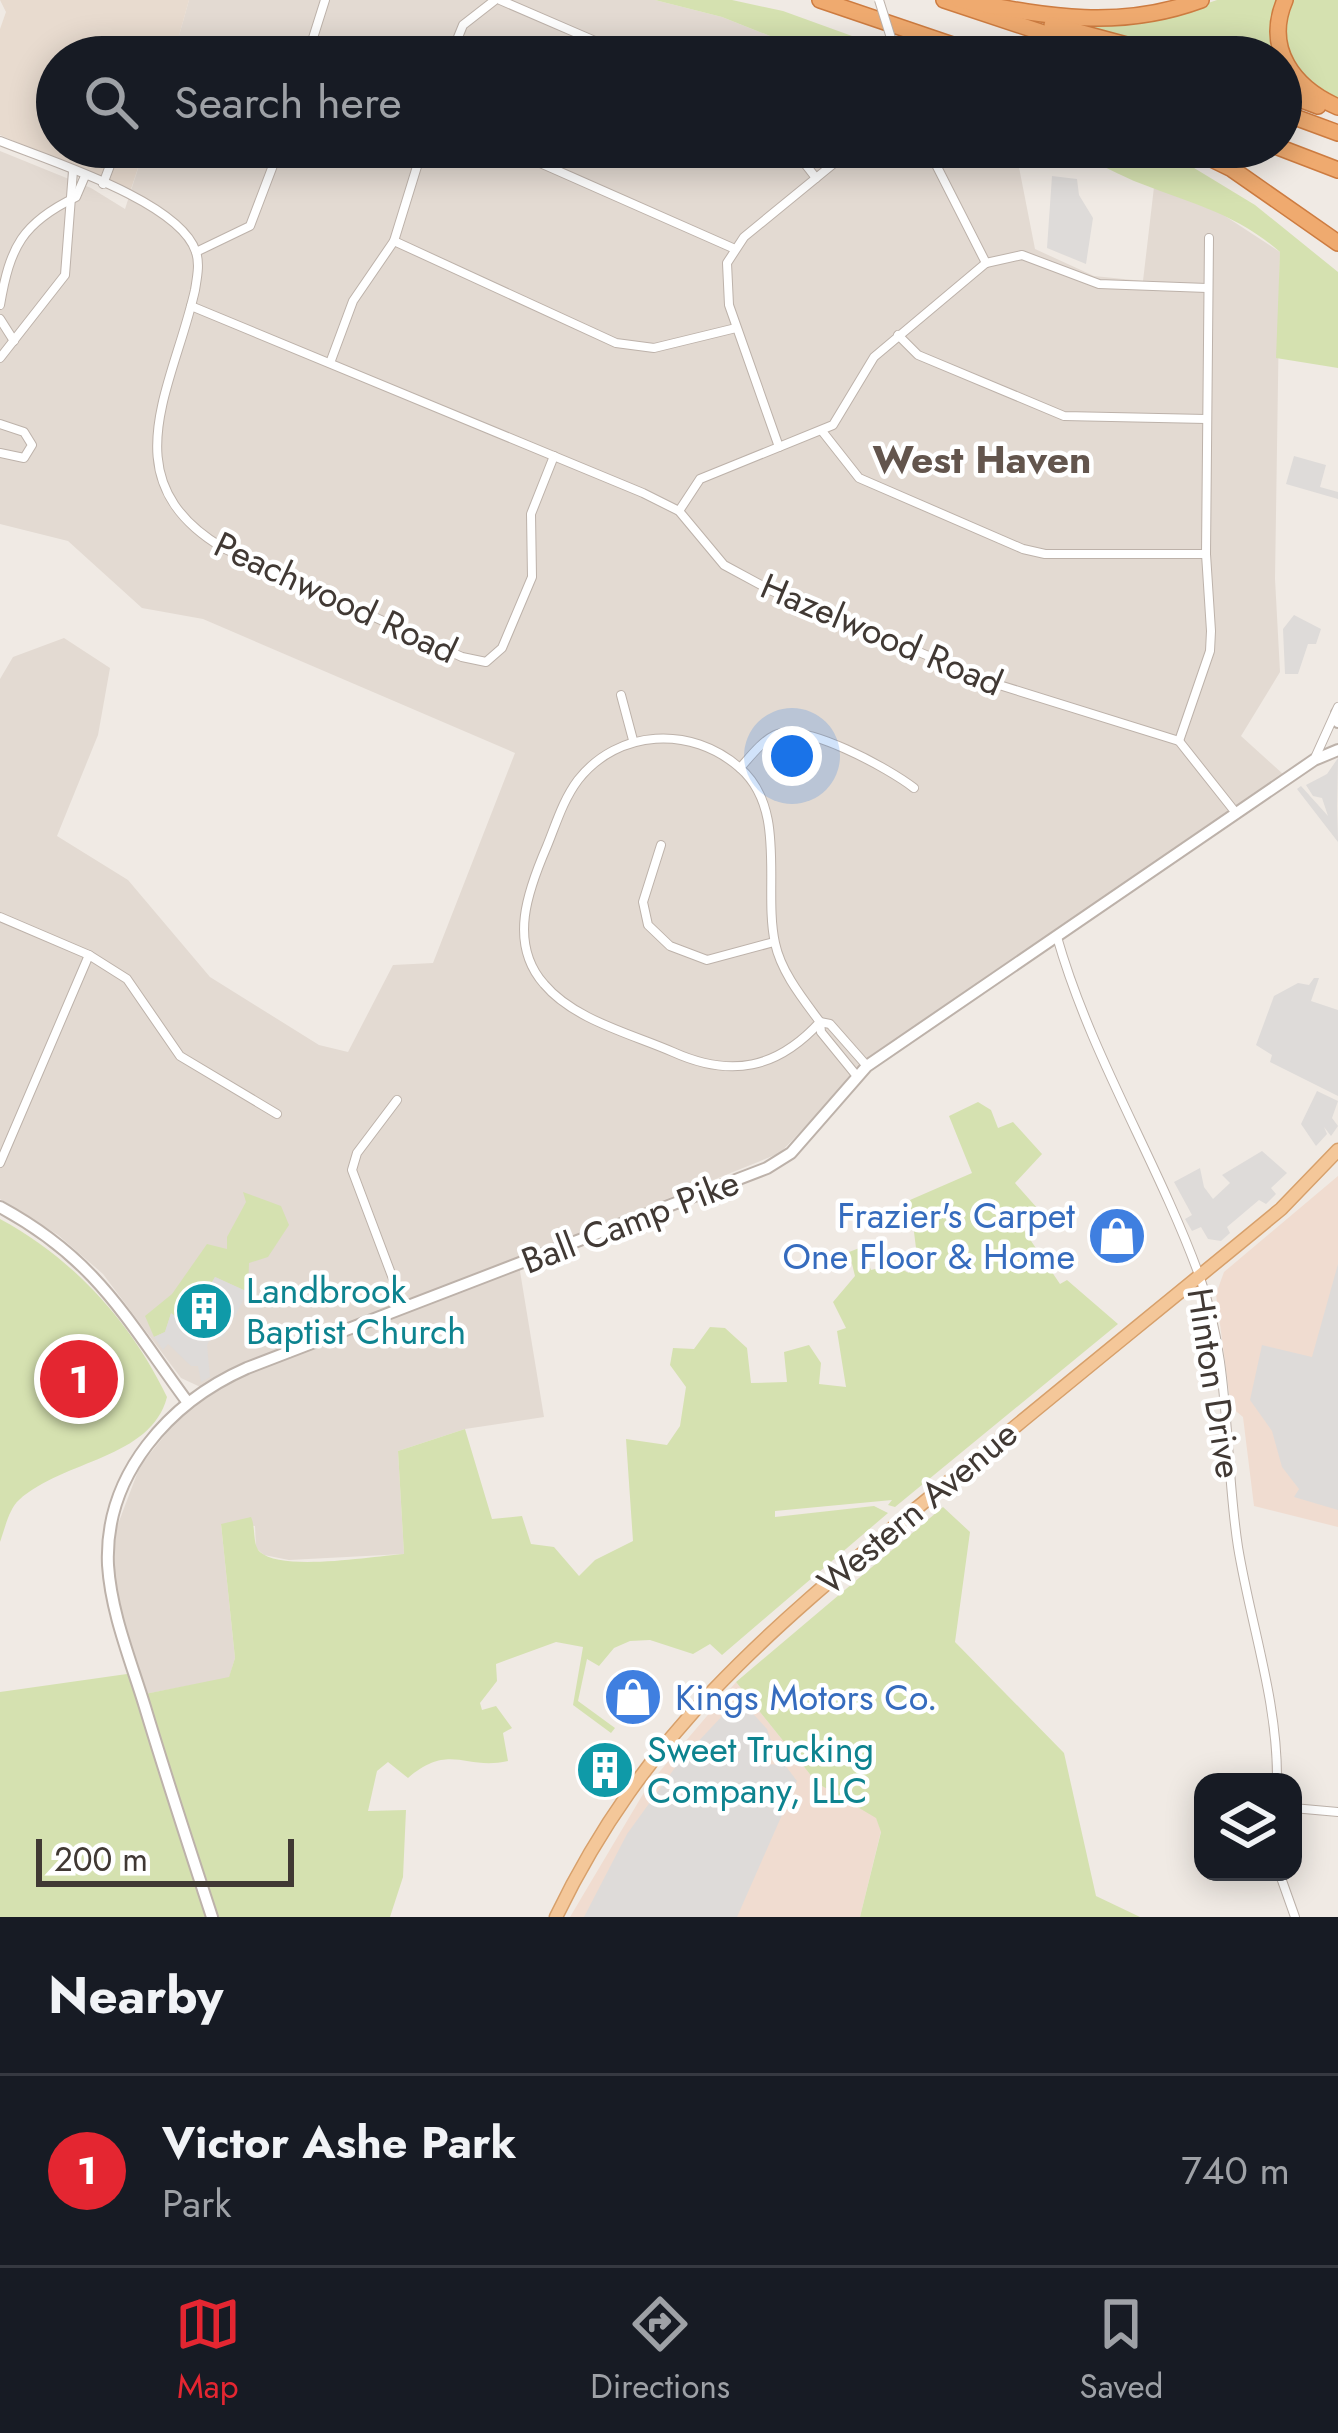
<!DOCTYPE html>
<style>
:root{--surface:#171b24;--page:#242831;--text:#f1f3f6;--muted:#9ea1a6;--line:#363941;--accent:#e42631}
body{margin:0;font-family:Jost,sans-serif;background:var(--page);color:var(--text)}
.controls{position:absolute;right:36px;bottom:36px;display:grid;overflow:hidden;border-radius:24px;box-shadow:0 6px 30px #0003}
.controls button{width:108px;height:108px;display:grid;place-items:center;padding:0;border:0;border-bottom:3px solid var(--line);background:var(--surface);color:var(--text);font:60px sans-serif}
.scale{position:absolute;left:36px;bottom:30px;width:258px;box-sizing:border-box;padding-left:12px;border:6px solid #413934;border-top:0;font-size:33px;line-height:42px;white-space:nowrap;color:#413934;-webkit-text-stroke:9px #fff;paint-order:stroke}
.you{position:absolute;left:792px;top:756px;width:42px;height:42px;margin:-30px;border:9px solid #fff;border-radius:50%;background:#1a73e8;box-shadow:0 0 0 18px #1a73e833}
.badge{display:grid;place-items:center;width:78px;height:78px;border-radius:50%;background:var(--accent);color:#fff;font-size:39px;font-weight:700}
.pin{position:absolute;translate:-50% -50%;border:6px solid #fff;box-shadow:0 3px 12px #0006}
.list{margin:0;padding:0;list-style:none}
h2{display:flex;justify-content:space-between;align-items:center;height:156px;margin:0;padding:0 48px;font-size:51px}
h2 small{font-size:39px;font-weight:400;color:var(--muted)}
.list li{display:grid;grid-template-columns:78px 1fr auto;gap:36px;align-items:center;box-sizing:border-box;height:192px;padding:0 48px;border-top:3px solid var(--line)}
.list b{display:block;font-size:45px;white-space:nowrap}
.list p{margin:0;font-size:39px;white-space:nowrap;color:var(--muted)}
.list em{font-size:39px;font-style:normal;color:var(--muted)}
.icon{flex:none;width:66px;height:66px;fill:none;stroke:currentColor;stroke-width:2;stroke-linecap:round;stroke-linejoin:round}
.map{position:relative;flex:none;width:1338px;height:1917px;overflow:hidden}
.search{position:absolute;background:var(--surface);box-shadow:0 6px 30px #0003;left:36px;right:36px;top:36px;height:132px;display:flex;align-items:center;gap:30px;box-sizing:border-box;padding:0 42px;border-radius:66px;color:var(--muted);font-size:45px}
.sheet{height:348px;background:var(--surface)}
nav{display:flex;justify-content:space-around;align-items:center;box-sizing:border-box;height:168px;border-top:3px solid var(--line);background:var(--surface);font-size:33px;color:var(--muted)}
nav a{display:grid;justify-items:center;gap:6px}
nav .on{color:var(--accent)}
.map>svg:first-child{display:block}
.residential{fill:#e3dad2}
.commercial{fill:#f0dcd0}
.education{fill:#e8dbcf}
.green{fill:#d5e1b0}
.parking{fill:#dedbd9}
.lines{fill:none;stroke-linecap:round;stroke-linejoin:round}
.minor-casing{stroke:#bdb2aa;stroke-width:10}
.tertiary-casing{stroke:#bdb2aa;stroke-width:14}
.primary-casing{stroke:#d7a06b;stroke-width:15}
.motorway-casing{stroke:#cd7c41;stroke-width:18}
.minor{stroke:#fff;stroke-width:8}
.tertiary{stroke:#fff;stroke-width:10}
.primary{stroke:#f4c799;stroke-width:12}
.motorway{stroke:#efaa6f;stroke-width:15}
.minor-bridge-casing{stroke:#bdb2aa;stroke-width:10;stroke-linecap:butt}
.minor-bridge{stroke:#fff;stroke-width:8}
.labels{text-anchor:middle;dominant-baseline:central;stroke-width:9;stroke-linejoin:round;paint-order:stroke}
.street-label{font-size:36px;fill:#413934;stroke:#fff}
.shop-label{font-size:36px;fill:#366cbe;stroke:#fff;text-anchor:end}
.culture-label{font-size:36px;fill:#0d838f;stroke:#fff;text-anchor:start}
.neighbourhood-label{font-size:39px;font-weight:bold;fill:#63554d;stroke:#fff}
</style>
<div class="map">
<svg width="1338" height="1917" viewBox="0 0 1338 1917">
<rect width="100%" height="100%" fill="#f0eae4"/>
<g class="residential">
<polygon points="189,0 655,0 722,17 823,57 173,57"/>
<polygon points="145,147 1015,147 1035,249 1094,276 1143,281 1154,187 1202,201 1280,252 1275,579 1280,672 1241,736 1284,775 1222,824 874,1055 780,1153 518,1259 544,1417 465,1429 398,1451 404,1554 289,1560 264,1555 256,1548 255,1526 221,1524 235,1658 229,1678 145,1694 114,1584 115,1532 140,1466 186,1409 209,1391 181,1378 103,1274 58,1235 0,1199 0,679 13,657 64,638 110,668 98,735 57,836 128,880 210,977 319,1045 348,1052 393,965 433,963 515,753 203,619 142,608 68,541 0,524 0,151 91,188 125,209"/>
</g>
<g class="commercial">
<polygon points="1338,1176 1338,1527 1254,1506 1243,1417 1231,1407 1216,1294 1224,1272"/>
<polygon points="736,1682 817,1783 876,1817 881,1831 860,1917 570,1917 649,1784"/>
</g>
<polygon class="education" points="0,0 189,0 173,57 57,57 57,147 145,147 130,192 0,135 0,29 6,12"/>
<g class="green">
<polygon points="655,0 732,0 783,11 910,57 823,57 722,17"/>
<polygon points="1217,0 1280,0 1277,57 1196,57 1081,25 1176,14"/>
<path d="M1293 0H1338V102C1301 80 1270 44 1293 0Z"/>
<path d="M1065 147H1152L1176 157 1255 205 1338 272V368L1276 358 1280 252C1236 213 1187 202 1134 181 1111 171 1088 158 1065 147Z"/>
<path d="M978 1102 991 1110 998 1128 1013 1122 1042 1154 1015 1183 1038 1209 1021 1226 1060 1284 1067 1280 1118 1324 895 1507 888 1505 892 1500 775 1511V1517L874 1506 888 1513 722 1655 710 1644 693 1654 650 1640 630 1641 614 1648 599 1666 587 1659 578 1701 615 1728 611 1733 573 1705 583 1647 556 1642 496 1664 497 1681 480 1703 482 1710 496 1706 512 1728 503 1733 508 1761C465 1771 450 1742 408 1778L388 1762 377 1771 368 1811 406 1810 403 1877 390 1917H216L145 1694 229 1677 235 1658 221 1524 251 1517C256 1527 252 1545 260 1552 282 1572 374 1556 404 1554L398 1451 465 1429 492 1519 522 1516 531 1544 554 1547 579 1576 595 1560 633 1541 626 1439 667 1445 680 1426 686 1387 670 1365 673 1348 694 1349 710 1327 725 1328 747 1348 751 1383 787 1382 784 1352 809 1345 821 1363 819 1384 846 1387 837 1331 846 1328 833 1302 855 1276 849 1252 862 1247 871 1270 893 1265 909 1273 917 1256 910 1200 972 1173 949 1116Z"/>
<polygon points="243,1192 281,1206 289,1225 268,1257 249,1263 248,1292 215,1277 210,1287 216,1289 204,1294 188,1320 192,1326 171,1314 165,1332 154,1337 145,1316 172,1294 207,1244 227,1249 227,1237 246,1202"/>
<path d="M0 1219C73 1258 131 1322 167 1397 151 1459 63 1460 19 1500 9 1509 5 1528 0 1542Z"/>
<polygon points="943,1507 970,1532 955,1642 1064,1753 1096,1896 1140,1917 860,1917 881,1832 876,1818 817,1783 736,1682"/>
<polygon points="134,1673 206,1917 0,1917 0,1692"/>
</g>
<g class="parking">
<polygon points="1052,176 1077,179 1079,195 1093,218 1086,264 1047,248"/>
<polygon points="1294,456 1326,465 1320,487 1338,492 1338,499 1286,484"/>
<polygon points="1294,615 1321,629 1316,644 1308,644 1298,674 1285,674 1283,629"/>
<polygon points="1338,758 1337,806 1338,842 1297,789 1301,786 1328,816 1322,798 1313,796 1306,785 1327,774"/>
<polygon points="1314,978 1319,978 1311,1001 1338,1010 1338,1096 1270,1062 1272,1055 1256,1045 1274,996 1298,983 1309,985"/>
<polygon points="1317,1091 1338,1101 1332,1118 1338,1126 1331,1136 1324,1127 1327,1134 1316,1146 1301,1124"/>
<polygon points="1262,1151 1287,1173 1271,1188 1276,1194 1266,1204 1259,1200 1227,1227 1230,1233 1221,1241 1208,1239 1201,1227 1192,1231 1185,1219 1192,1215 1174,1182 1200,1168 1204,1187 1213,1199 1230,1183 1222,1175"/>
<polygon points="1338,1264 1338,1510 1294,1497 1299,1489 1282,1467 1272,1431 1250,1400 1262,1345 1312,1357"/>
<polygon points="215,1277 248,1292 223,1337 212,1337 207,1345 210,1377 201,1382 198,1366 191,1366 168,1344 163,1350 154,1337 165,1332 171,1313 196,1331 213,1321 226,1301 209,1287"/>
<polygon points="739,1698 767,1729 775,1753 767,1764 785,1765 797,1781 737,1917 584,1917 627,1834 690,1747 715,1766 694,1746"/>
</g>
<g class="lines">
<g class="minor-casing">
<g id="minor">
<polyline points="500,0 632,57"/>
<polyline points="307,57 325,0"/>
<polyline points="450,57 463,25 495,0"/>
<path d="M0 141C47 160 180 201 196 252 200 264 197 277 195 290 173 388 109 480 223 548L462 657 486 662 502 648 532 577 531 514 554 456"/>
<polyline points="504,147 735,249"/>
<polyline points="792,147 816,178"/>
<polyline points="927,147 986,263"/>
<polyline points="103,184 117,147"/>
<polyline points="394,241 616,343 654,348 736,328"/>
<polyline points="196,252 250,226 280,147"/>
<polyline points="986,263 1022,255 1099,284 1207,288"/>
<path d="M0 305C10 247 22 223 76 197L85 176"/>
<polyline points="191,306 643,493 679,511 724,565 772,591 996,684 1179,741 1236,813"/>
<polyline points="0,319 14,341"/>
<polyline points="898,335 918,355 1064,416 1206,419"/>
<polyline points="0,358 65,275 73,171"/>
<polyline points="330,363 353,301 394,241 423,147"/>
<polyline points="0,424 24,432 32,445 24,458 0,453"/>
<polyline points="822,431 859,478 1023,549 1045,554 1206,554"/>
<polyline points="779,447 729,305 727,263 744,237 843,156 862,147"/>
<polyline points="679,511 700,479 833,425 874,357 986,263"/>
<polyline points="621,695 633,740"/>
<polyline points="1179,741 1210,651 1211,631 1206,554 1209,238"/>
<polyline points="1314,760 1338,707"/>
<path d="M740 768C750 757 761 742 775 735 803 721 890 769 914 788"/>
<polyline points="661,845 643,902 648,925 670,946 707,960 774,942"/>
<polyline points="0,917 89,955 127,979 180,1056 277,1114"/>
<path d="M1057 937C1091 1056 1157 1160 1199 1275 1231 1361 1224 1457 1238 1547 1251 1626 1278 1701 1277 1782"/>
<path d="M820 1022C777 1069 731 1078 673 1052 632 1034 574 1020 544 984 508 943 528 890 547 846 556 824 563 800 578 780 618 729 691 725 740 768 788 810 763 888 775 943 781 972 803 999 820 1022L821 1032 856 1075"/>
<polyline points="820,1022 830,1024 867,1066"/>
<polyline points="397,1100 357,1153 352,1170 404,1308"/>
<polyline points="0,1163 89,955"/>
<polyline points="1293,1808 1338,1812"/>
<polyline points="1279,1872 1295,1917"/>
</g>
</g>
<g class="tertiary-casing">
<g id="tertiary">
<polyline points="1337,713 1338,722"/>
<path d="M0 1207C96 1259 125 1317 186 1400"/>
<path d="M212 1917C189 1847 166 1777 145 1707 131 1661 111 1613 108 1565 104 1474 170 1402 247 1368L767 1168 791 1153 867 1066 1314 760 1338 750"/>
</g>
</g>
<g class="primary-casing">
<path id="primary" d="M556 1917C648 1726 777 1624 935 1493 1050 1397 1166 1304 1281 1209L1338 1150"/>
</g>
<g class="motorway-casing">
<g id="motorway">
<polyline points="820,0 988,57"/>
<polyline points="944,0 1116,57"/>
<path d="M960 0C1045 16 1117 31 1201 0"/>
<path d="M1285 0C1264 49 1294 88 1338 107"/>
<polyline points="1052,25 1171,57"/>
<polyline points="1281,92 1318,106"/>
<polyline points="1281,112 1338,133"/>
<polyline points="1187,147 1232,169 1338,243"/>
<polyline points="1278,147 1338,170"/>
</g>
</g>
<use href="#minor" class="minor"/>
<use href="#tertiary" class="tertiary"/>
<use href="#primary" class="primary"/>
<use href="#motorway" class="motorway"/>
<g class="minor-bridge-casing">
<polyline id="minor-bridge" points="879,0 897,57"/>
</g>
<use href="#minor-bridge" class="minor-bridge"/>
</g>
<defs>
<g id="shop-disc" transform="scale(3)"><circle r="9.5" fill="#3f7fe0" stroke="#fff"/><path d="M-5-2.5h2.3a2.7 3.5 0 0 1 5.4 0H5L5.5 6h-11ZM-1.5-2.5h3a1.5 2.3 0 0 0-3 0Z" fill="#fff"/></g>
<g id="building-disc" transform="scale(3)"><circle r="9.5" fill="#0f9aa8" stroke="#fff"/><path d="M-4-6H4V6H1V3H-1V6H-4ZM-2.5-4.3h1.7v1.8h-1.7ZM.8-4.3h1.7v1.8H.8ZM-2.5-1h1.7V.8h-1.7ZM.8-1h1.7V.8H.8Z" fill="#fff"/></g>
</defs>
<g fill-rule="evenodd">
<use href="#shop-disc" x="1117" y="1236"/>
<use href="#building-disc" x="204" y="1311"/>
<use href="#shop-disc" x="633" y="1697"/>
<use href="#building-disc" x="605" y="1770"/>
</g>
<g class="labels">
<g class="street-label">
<text transform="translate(336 597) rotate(25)">Peachwood Road</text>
<text transform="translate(882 634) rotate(23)">Hazelwood Road</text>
<text transform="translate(630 1221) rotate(-21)">Ball Camp Pike</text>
<text transform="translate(1215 1383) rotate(81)">Hinton Drive</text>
<text transform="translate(917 1507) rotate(-40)">Western Avenue</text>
</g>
<g class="shop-label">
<text x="1075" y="1215">Frazier's Carpet<tspan x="1075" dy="41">One Floor &amp; Home</tspan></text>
<text x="675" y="1697" text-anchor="start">Kings Motors Co.</text>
</g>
<g class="culture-label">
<text x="246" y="1290">Landbrook<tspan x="246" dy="41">Baptist Church</tspan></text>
<text x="647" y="1749">Sweet Trucking<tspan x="647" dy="41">Company, LLC</tspan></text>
</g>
<g class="neighbourhood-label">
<text x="982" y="459">West Haven</text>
</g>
</g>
</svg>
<div class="controls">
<button><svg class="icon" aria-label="layers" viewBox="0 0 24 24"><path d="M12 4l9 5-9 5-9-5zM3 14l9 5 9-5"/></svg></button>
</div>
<div class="scale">200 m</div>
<div class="you"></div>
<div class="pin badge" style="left:79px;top:1379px">1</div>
<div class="search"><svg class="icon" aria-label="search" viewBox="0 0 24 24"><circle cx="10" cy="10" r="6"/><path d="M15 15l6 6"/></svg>Search here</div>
</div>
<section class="sheet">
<h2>Nearby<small></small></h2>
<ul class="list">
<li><span class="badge">1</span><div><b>Victor Ashe Park</b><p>Park</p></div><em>740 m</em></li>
</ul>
</section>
<nav>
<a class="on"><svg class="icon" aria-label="map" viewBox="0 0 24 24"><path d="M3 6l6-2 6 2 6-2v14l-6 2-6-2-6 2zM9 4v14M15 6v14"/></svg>Map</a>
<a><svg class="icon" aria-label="directions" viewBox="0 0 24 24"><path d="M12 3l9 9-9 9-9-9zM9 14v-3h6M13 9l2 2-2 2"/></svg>Directions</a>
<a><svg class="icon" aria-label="saved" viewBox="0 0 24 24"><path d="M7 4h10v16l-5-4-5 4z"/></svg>Saved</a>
</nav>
